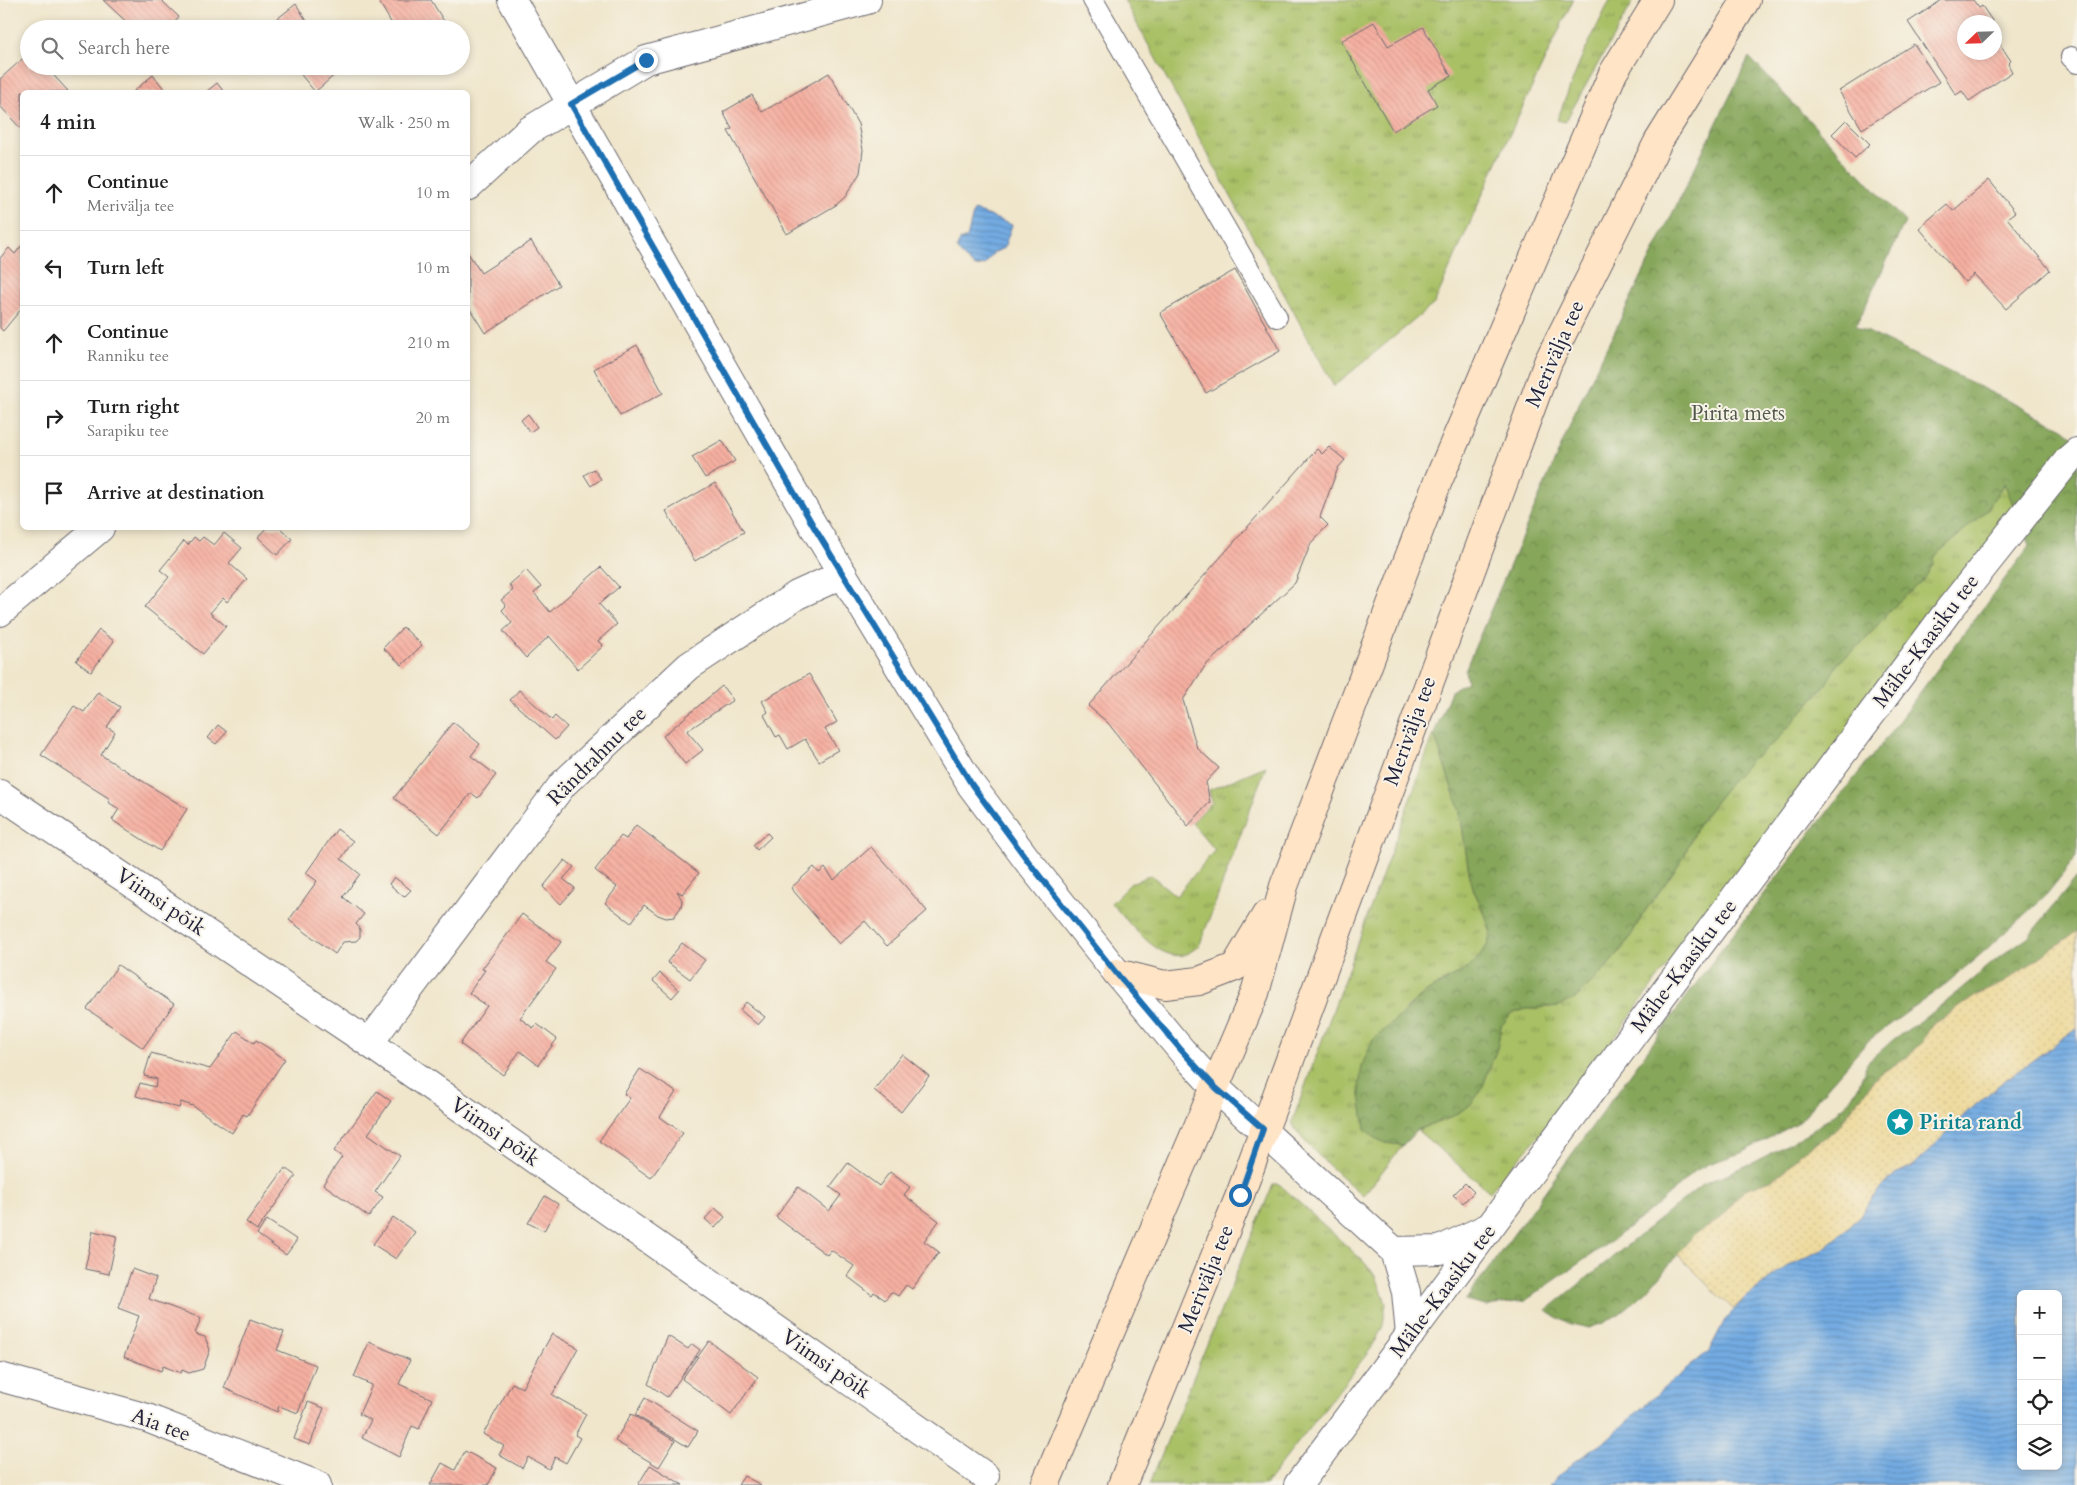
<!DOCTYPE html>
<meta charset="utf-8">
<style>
:root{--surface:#fff;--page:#f6f6f6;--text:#222;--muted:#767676;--line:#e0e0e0}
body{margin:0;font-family:Cardo,serif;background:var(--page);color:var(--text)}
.controls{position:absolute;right:15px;bottom:15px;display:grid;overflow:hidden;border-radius:8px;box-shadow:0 2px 8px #0003}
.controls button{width:45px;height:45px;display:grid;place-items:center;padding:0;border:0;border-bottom:1px solid var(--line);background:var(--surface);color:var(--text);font:25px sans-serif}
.compass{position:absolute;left:1957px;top:15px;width:45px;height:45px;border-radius:50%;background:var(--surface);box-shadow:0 2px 8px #0003;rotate:247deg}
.stop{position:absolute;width:15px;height:15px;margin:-11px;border:4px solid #1f6fb2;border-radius:50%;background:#fff}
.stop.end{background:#1f6fb2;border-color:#fff;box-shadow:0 1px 5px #0008}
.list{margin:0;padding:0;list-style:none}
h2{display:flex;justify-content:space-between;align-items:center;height:65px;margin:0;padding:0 20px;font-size:21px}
h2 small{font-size:16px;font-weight:400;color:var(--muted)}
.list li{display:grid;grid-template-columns:32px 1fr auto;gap:15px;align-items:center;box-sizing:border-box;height:75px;padding:0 20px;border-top:1px solid var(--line)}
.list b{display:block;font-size:19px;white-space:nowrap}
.list p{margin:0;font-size:16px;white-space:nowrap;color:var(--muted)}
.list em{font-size:16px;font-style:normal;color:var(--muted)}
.icon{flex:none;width:28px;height:28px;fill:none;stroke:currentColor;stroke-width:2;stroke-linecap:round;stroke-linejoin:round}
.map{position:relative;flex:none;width:2077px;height:1485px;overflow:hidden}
.search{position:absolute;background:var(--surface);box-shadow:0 2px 8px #0003;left:20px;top:20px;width:450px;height:55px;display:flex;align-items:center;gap:12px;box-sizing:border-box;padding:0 18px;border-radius:28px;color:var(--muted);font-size:19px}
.panel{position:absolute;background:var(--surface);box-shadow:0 2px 8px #0003;left:20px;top:90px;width:450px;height:440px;border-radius:8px}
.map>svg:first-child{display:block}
.grass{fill:url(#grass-tufts);stroke:#667150}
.forest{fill:url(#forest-crowns);stroke:#54644a}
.sand{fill:url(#sand-dots);stroke:#887e6c}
.water{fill:url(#water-rules);stroke:#4a668e;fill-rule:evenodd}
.building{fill:url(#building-back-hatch)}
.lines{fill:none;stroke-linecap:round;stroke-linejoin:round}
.lane-casing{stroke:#6a676e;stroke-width:22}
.street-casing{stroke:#6a676e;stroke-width:30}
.secondary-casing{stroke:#6a676e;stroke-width:30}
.lane{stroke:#fff;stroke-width:20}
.street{stroke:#fff;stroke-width:28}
.secondary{stroke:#ffe4c6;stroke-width:28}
.route{stroke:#1f6fb2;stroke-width:6}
.labels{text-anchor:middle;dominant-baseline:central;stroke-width:4;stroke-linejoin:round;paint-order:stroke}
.street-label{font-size:21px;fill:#22223b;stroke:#f7f3e8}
.park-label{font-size:21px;fill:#51594a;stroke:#f7f3e8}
.culture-label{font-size:21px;font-weight:bold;fill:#0d838f;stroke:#f7f3e8;text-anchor:start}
</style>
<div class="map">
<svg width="2077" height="1485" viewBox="0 0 2077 1485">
<defs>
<pattern id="grass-tufts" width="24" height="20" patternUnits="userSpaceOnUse" patternTransform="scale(1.25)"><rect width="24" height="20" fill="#a9c065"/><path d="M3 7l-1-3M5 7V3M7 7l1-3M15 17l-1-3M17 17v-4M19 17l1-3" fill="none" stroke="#899c54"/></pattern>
<pattern id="forest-crowns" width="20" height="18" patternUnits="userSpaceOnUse" patternTransform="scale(1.25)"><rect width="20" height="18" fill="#86a65a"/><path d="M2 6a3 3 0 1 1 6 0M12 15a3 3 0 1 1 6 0" fill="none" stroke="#6d874c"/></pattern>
<pattern id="sand-dots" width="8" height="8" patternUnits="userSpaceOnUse" patternTransform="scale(1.25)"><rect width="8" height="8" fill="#eeda9e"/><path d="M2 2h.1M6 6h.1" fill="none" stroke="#ccbb89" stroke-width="1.8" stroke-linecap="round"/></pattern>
<pattern id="water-rules" width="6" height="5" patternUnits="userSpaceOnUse" patternTransform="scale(1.25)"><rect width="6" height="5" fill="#73abe2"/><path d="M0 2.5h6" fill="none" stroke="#5e8bb8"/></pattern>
<pattern id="building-back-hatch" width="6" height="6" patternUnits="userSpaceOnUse" patternTransform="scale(1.25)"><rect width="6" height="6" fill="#f6b0a1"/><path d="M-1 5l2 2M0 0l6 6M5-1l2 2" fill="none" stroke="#d3978c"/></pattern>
</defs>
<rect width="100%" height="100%" fill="#f7f3e8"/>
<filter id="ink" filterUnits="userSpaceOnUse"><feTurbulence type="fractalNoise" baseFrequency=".02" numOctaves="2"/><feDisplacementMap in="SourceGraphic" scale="10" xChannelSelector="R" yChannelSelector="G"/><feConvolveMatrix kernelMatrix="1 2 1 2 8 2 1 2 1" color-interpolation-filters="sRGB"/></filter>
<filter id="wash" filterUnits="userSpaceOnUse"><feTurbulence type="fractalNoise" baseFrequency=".0096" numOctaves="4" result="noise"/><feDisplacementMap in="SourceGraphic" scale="20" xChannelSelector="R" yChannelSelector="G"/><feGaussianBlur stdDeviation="1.12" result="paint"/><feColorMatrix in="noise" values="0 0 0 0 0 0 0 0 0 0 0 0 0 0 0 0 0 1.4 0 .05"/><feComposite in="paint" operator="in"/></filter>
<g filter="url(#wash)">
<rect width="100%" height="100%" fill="#f0e6cc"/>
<g class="grass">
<polygon points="1124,0 1573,0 1501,153 1434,304 1334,386"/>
<polygon points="1610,0 1634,0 1565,122 1557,120 1581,59"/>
<polygon points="2005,482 2016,510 1655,982 1564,1108 1499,1180 1490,1192 1417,1130 1447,1119 1469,1106 1481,1091 1497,1048 1501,1026 1511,1014 1526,1009 1559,1006 1577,997 1604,970 1626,944 1645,911 1681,862 1697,826 1733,779 1754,758 1776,741 1826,684 1838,663 1865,640 1939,552 1986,511"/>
<path d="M1434 734 1460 812 1469 872 1474 891 1485 914 1491 933 1487 946 1478 959 1464 970 1428 991 1406 1009 1385 1143 1403 1145 1363 1196C1347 1181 1297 1140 1292 1122Z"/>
<path d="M1266 766 1200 944C1195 948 1189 954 1184 955 1157 961 1128 921 1111 903L1131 883 1151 875 1176 896 1215 850 1192 823 1212 802 1209 790Z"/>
<polygon points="1273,1184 1279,1184 1363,1261 1376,1276 1386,1303 1383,1326 1373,1346 1265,1485 1149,1485"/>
</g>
<g class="forest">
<polygon points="1749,57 1905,222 1856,326 2063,428 2077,439 2077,856 2047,894 1981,954 1947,983 1869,1040 1815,1101 1804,1117 1797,1123 1741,1153 1708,1164 1695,1171 1655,1207 1608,1243 1525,1301 1486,1306 1465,1301 1706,970 1813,830 1880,746 2030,545 2004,483 1986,511 1939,552 1933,558 1934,563 1925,578 1892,608 1865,640 1838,663 1826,684 1776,741 1754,758 1733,779 1697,826 1681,862 1645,911 1626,944 1604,970 1577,997 1559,1006 1526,1009 1511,1014 1501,1026 1497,1048 1481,1091 1469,1106 1447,1119 1417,1130 1403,1145 1385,1143 1375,1138 1365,1129 1359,1088 1362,1065 1373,1040 1428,991 1464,970 1478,959 1487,946 1491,932 1485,914 1474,891 1469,872 1460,812 1434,734 1451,691 1467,682 1465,670 1579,404"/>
<polygon points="2077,877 2077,931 2005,982 1977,995 1944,1018 1932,1024 1922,1043 1907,1057 1877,1076 1836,1130 1799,1154 1787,1169 1771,1180 1746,1189 1734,1200 1727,1212 1711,1225 1695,1234 1647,1291 1619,1314 1603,1323 1589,1328 1567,1323 1546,1311 1703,1184 1757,1161 1810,1132 1845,1106 1858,1087 1867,1063 1894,1039 1928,1016 2002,955 2029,936"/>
</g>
<polygon class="sand" points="2077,931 2077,1028 2000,1084 1965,1114 1929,1151 1913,1166 1895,1174 1870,1201 1858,1218 1838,1237 1822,1250 1786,1267 1746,1297 1733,1309 1677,1254 1695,1234 1711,1225 1727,1212 1734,1200 1746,1189 1771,1180 1787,1169 1799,1154 1836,1130 1877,1076 1907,1057 1922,1043 1932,1024 1944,1018 1977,995 2005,982"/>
<g class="water">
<polygon points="974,210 1012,225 1004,248 993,253 985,265 975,267 961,255 957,248 960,240 967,238"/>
<path d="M2077 1028V1485H1550L1572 1463 1602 1444 1665 1387 1709 1351 1725 1320 1746 1297 1786 1267 1822 1250 1838 1237 1858 1218 1870 1201 1895 1174 1913 1166 1929 1151 1965 1114 2000 1084ZM2021 1294H2058V1466H2021Z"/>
</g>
<g id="blocks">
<g class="building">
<polygon points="103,0 161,0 179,17 169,29 134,29"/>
<polygon points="378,0 431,0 448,28 383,29 392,24"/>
<polygon points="1942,0 1973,0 1979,8 1982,6 1993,22 1964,22 1964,52 1994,52 1994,24 2001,35 1996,38 2011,61 2008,64 2012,72 1969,101 1962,91 1956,95 1908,22"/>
<polygon points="296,4 312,29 264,29"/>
<polygon points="1374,22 1388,46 1423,27 1451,76 1428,89 1437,105 1393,131 1341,41"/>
<polygon points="1914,44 1939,82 1862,129 1839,91"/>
<polygon points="29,53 29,66 45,66 68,91 66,92 22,92 22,130 0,106 0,79"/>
<polygon points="294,66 336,66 339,71 315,92"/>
<polygon points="829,73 858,124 863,150 860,173 845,197 836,205 787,234 728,131 732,129 723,112 752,95 762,112"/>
<polygon points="153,75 165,90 163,92 133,92"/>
<polygon points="217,83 224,92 206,92"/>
<polygon points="1846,120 1870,144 1855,158 1832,134"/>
<polygon points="1989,180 2015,212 2007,218 2050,270 2006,309 1974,274 1965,282 1919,228 1947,204 1953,211"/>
<polygon points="531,241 559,285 485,333 468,306 468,253 481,273"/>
<polygon points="22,245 22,308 3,331 0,328 0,258 9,248 15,254"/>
<polygon points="1235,270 1280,351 1206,393 1160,313"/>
<polygon points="637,345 663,393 620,416 594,369"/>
<polygon points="528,414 537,427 530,432 521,420"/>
<polygon points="722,440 735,461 705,478 692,457"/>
<polygon points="1329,447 1345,460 1338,468 1320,517 1328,525 1311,543 1295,583 1205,666 1183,700 1197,748 1219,768 1206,782 1210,802 1188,826 1108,723 1088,706 1317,449 1322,454"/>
<polygon points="594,469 601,479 591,486 584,475"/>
<polygon points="715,483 744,532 695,561 666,511"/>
<polygon points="266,528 280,528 292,539 277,555 258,537"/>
<polygon points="224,533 242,548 229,563 247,579 227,602 223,598 210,613 226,626 203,654 145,607 169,577 160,570 184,541 188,545 194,537 199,541 203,537 214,545"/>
<polygon points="601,567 619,587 599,604 617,624 598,641 603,646 578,669 549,636 526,658 503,631 512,623 502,610 506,606 501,600 513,590 509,585 526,570 541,587 534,593 550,612"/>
<polygon points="403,627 422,645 402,665 383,648"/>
<polygon points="99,630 114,641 91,672 76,661"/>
<polygon points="809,674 837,722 825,729 838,750 819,761 805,739 788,749 780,735 776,737 764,715 768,712 762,701"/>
<polygon points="722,686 733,700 687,731 703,750 685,764 663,736"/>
<polygon points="519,690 552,720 555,716 567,727 555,740 510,700"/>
<polygon points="98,692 120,707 107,727 115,732 101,755 187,809 160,851 112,820 119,809 108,802 110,799 41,755 74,706 84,712"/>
<polygon points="453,722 480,744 471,756 496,775 478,798 471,793 439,834 394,798"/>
<polygon points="218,725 227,732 216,744 208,738"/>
<polygon points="636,825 699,873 682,894 677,891 682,900 681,907 674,917 666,918 658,915 644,905 631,923 605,903 617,887 595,870 621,836 626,839"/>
<polygon points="337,829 353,841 341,859 360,874 343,897 364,914 356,924 360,929 360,937 356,941 343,942 335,954 289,920 317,881 306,873"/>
<polygon points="767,833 771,837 757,850 753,845"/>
<polygon points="871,847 927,911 887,946 865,921 839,944 791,888 814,867 819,873 825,868 834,880"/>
<polygon points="565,860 574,867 563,879 575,888 561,904 543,887"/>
<polygon points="394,877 411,890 404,897 389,884"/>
<polygon points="522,914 561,942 546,962 556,969 520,1018 533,1028 537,1024 557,1039 538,1065 520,1051 503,1075 460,1044 487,1006 469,993 485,970 482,969"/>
<polygon points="682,943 705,960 690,979 667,962"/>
<polygon points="118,965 174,1004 143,1048 87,1009"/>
<polygon points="660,973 679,990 672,998 653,981"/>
<polygon points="746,1002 765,1017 758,1025 740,1010"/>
<polygon points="237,1031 254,1043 256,1040 285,1059 247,1116 243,1114 232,1133 193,1106 181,1102 179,1108 136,1096 140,1083 155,1087 157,1079 144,1076 151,1053 210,1069"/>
<polygon points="902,1054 929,1076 901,1112 874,1090"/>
<polygon points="640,1069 676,1092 660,1117 683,1133 651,1178 599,1141 630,1098 624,1094"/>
<polygon points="377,1091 391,1101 368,1134 400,1156 375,1192 383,1197 369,1217 323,1184 342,1157 334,1151"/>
<polygon points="848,1163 879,1186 890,1172 910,1187 904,1195 939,1221 924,1241 939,1252 912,1289 906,1285 898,1296 891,1292 885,1300 874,1292 872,1295 847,1276 854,1266 831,1250 827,1255 776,1217 798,1187 829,1211 841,1195 830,1187"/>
<polygon points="285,1168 296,1176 257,1230 246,1222"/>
<polygon points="1465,1183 1474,1192 1463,1203 1453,1195"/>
<polygon points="545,1196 558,1204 544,1231 528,1223"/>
<polygon points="715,1208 725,1217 715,1228 705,1219"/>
<polygon points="393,1217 415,1232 396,1259 373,1244"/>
<polygon points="267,1220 297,1240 286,1255 257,1234"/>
<polygon points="93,1231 117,1236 109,1274 85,1269"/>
<polygon points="132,1269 156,1278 149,1299 201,1318 195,1334 205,1337 210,1350 203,1369 189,1373 182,1370 181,1373 163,1366 161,1371 124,1357 139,1316 118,1308"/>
<polygon points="250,1319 284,1332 277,1350 316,1365 298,1413 279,1406 277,1412 224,1388"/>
<polygon points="552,1334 578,1348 552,1395 586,1414 575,1435 580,1438 566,1463 555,1457 549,1469 528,1457 522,1468 499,1455 504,1446 483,1434 512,1383 522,1388"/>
<polygon points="668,1336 688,1349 692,1344 700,1350 667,1397 648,1384"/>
<polygon points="709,1341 758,1377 731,1415 682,1379"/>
<polygon points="369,1342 410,1360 399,1384 432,1399 419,1429 412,1426 399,1457 362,1438 371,1420 359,1414 372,1385 354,1377"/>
<polygon points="645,1398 698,1431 688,1447 635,1415"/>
<polygon points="308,1402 324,1408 310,1445 294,1439"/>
<polygon points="631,1414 675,1441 659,1467 615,1441"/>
<polygon points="465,1451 497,1468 488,1485 430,1485 442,1463 455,1470"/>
<polygon points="650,1465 683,1485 638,1485"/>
<polygon points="744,1476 761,1485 738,1485"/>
</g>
</g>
</g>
<g filter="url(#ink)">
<use href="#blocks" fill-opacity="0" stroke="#6a676e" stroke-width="1"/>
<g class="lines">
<g class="lane-casing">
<g id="lane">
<polyline points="1093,0 1277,317"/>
<polyline points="2071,57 2077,63"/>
</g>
</g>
<g class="street-casing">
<g id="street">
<polyline points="512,0 814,527 971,785 1031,865 1117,973 1182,1051 1215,1087 1394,1251 1406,1292 1410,1335"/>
<polyline points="468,186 530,130 646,60 867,0"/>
<polyline points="0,612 100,528"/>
<polyline points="0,794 369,1043 985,1476"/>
<polyline points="369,1043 563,784 689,666 797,595 843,574"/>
<polyline points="1394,1251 1440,1250 1487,1228"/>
<polyline points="0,1377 147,1418 317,1485"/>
<polyline points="1298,1485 1948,611 2069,459 2077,452"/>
</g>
</g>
<g class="secondary-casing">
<g id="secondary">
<polyline points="1117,973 1165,985 1199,981 1235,967 1266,915"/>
<polyline points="1045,1485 1255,993 1284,886 1438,481 1613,73 1658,0"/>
<polyline points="1122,1485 1240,1195 1548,362 1658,142 1746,0"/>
</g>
</g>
<use href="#lane" class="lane"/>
<use href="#street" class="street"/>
<use href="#secondary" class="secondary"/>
</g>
</g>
<g class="lines" filter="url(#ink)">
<polyline class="route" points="646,60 571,104 814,527 972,785 1031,865 1117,974 1182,1051 1215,1087 1263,1129 1240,1195"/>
</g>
<defs>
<g id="sight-disc" transform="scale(1.4375)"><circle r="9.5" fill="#0f9aa8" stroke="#f7f3e8"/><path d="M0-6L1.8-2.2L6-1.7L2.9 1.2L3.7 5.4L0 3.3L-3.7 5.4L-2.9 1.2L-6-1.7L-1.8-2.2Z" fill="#fff"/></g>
</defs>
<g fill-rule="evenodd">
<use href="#sight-disc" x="1900" y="1122"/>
</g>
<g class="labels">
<g class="street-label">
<text transform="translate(1555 354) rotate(-66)">Merivälja tee</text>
<text transform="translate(1926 641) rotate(-53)">Mähe-Kaasiku tee</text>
<text transform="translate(1410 731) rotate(-70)">Merivälja tee</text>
<text transform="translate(597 756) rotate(-45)">Rändrahnu tee</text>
<text transform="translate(161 902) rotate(34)">Viimsi põik</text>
<text transform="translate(1684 966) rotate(-53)">Mähe-Kaasiku tee</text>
<text transform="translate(495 1132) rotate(35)">Viimsi põik</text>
<text transform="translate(1206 1279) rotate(-68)">Merivälja tee</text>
<text transform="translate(1443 1291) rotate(-53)">Mähe-Kaasiku tee</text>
<text transform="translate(826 1364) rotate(35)">Viimsi põik</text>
<text transform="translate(161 1425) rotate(20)">Aia tee</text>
</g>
<g class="park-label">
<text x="1738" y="413">Pirita mets</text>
</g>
<g class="culture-label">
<text x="1919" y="1122">Pirita rand</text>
</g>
</g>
</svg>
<div class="controls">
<button>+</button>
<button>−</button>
<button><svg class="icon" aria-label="locate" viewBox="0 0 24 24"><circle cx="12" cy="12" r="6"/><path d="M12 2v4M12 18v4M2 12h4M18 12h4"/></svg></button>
<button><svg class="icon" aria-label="layers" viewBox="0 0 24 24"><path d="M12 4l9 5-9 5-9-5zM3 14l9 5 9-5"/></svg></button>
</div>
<svg class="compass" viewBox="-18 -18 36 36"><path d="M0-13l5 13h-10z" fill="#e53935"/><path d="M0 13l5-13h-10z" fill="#767676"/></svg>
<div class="stop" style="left:1240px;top:1195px"></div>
<div class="stop end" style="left:646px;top:60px"></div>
<div class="search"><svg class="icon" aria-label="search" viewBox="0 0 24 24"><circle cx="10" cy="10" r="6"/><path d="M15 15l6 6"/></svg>Search here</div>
<section class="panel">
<h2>4 min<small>Walk · 250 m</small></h2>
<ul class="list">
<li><svg class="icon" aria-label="ahead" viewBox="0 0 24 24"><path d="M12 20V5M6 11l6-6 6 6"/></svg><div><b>Continue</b><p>Merivälja tee</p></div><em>10 m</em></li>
<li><svg class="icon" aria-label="left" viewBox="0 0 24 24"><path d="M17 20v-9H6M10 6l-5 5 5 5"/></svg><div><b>Turn left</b></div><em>10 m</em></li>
<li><svg class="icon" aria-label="ahead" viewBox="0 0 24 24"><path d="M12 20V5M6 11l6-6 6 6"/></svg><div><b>Continue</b><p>Ranniku tee</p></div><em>210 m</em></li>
<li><svg class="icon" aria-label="right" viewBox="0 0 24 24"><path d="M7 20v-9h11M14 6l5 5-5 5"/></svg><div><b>Turn right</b><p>Sarapiku tee</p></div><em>20 m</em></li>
<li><svg class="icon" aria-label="arrive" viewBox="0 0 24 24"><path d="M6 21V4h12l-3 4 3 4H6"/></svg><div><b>Arrive at destination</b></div></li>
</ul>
</section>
</div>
